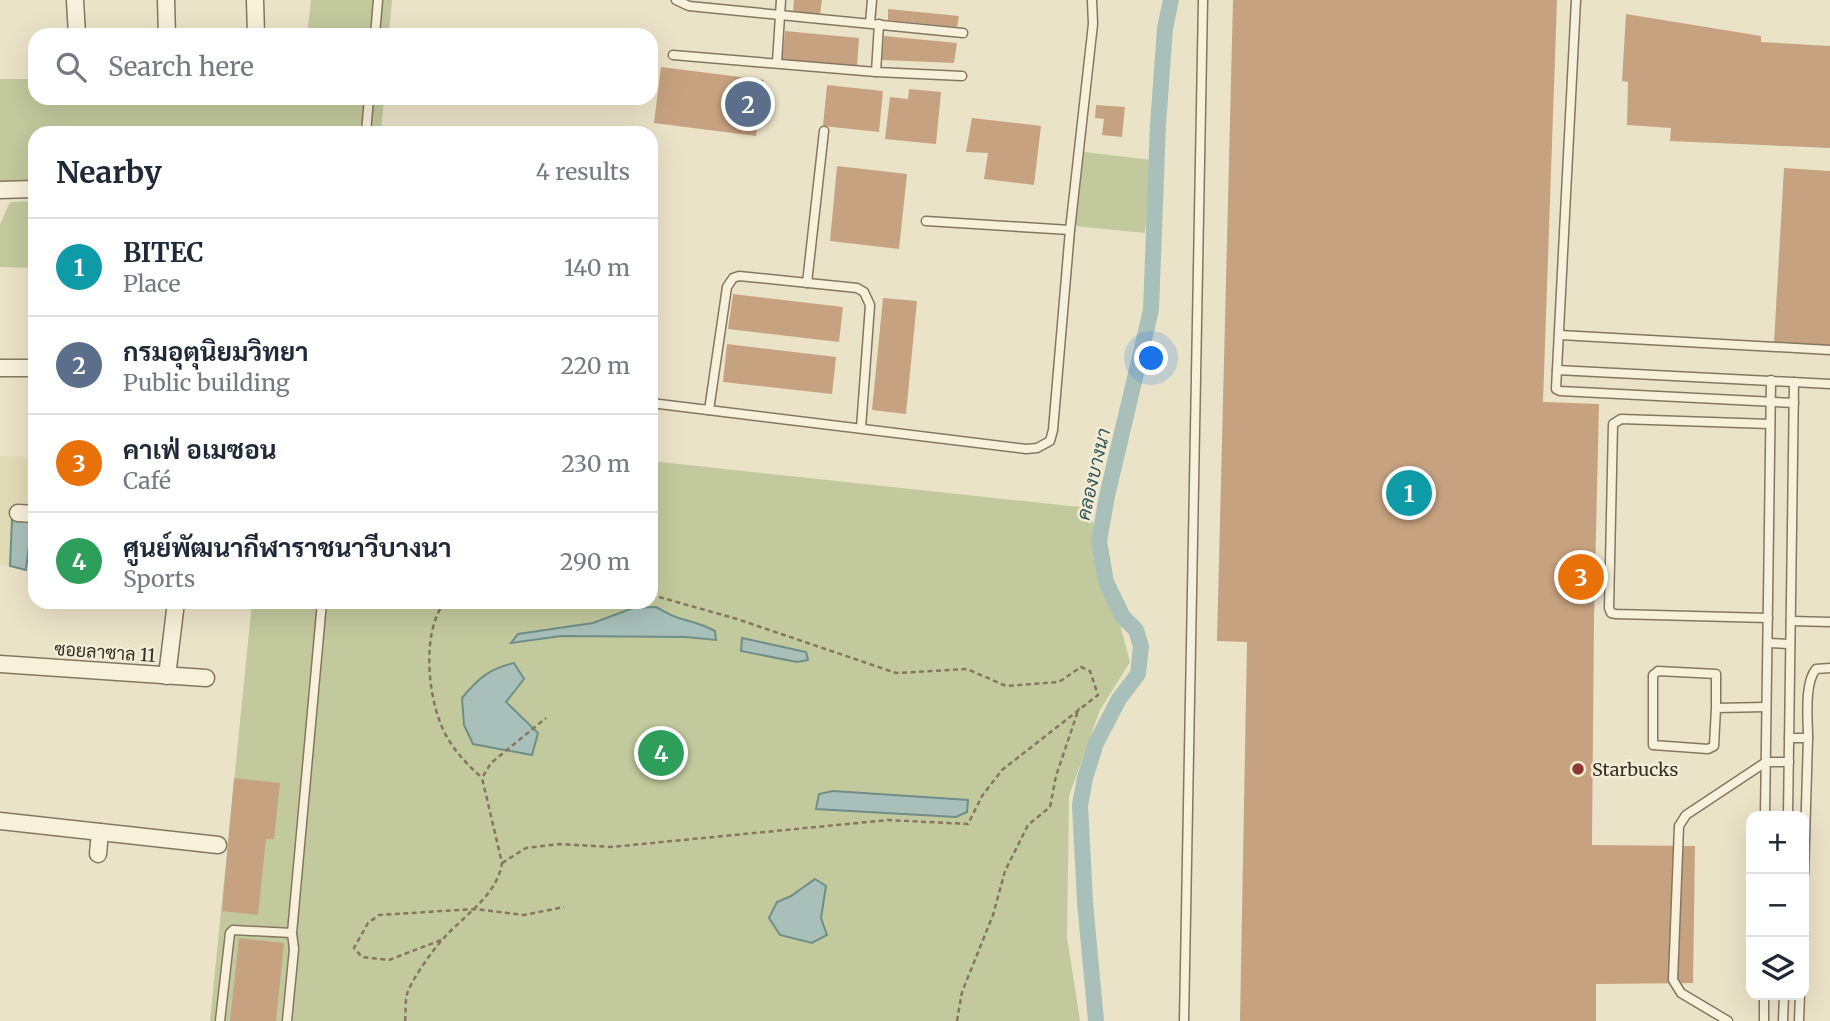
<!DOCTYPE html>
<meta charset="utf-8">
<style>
:root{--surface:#fff;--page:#f6f6f7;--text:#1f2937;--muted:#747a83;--line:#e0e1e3;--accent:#913733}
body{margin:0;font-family:Merriweather,Sarabun,serif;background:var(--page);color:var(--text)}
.controls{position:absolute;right:21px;bottom:21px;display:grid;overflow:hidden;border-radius:14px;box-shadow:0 7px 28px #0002}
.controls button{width:63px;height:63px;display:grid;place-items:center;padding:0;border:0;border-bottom:2px solid var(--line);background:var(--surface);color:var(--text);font:35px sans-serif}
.you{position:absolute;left:1152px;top:359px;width:24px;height:24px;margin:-18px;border:5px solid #fff;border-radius:50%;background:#1a73e8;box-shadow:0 0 0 10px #1a73e833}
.badge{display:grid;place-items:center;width:46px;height:46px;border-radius:50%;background:var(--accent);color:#fff;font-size:23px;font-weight:700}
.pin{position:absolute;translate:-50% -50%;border:4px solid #fff;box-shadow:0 2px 7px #0006}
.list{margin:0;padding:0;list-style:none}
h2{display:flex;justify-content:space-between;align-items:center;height:91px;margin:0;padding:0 28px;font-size:30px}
h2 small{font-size:23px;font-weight:400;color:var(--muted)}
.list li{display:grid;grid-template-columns:46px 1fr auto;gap:21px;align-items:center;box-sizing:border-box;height:98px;padding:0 28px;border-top:2px solid var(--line)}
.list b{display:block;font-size:26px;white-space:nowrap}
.list p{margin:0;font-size:23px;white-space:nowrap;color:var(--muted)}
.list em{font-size:23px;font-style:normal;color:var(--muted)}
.icon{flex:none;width:38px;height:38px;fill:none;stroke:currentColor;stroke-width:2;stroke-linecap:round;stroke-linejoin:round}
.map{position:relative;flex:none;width:1830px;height:1021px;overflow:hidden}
.search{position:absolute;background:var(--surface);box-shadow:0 7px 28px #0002;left:28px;top:28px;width:630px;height:77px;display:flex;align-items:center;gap:18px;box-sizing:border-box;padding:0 24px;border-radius:21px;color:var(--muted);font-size:26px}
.panel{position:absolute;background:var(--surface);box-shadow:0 7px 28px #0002;left:28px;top:126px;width:630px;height:483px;border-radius:21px}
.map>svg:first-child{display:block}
.farmland{fill:#e1dcb6}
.green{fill:#c2c99d}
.water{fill:#a9c0ba;stroke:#708e88;stroke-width:2}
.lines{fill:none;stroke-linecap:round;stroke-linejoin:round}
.canal{stroke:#a9c0ba;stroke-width:16}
.building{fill:#c7a281}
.lane-casing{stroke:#86765f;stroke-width:11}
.street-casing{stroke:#86765f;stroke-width:19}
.path{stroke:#86765f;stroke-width:2.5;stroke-dasharray:5 3.5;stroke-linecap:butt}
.lane{stroke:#f7f0db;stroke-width:8}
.street{stroke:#f7f0db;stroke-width:16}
.poi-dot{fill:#913733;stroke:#f3edd8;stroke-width:2.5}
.labels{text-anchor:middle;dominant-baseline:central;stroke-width:5;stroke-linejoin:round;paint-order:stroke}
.street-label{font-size:18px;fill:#382d21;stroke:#f3edd8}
.poi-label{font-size:18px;fill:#382d21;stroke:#f3edd8;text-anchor:start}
.water-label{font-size:19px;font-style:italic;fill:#325656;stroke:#f3edd8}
</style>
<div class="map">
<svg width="1830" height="1021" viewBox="0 0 1830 1021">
<rect width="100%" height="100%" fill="#ebe3c8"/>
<polygon class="farmland" points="0,456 35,457 35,497 32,520 12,520 10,566 0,565"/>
<g class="green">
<polygon points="311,0 392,0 389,35 307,35"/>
<polygon points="0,79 35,79 35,98 384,98 381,133 35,133 35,182 0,182"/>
<polygon points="1084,152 1152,160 1145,233 1075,226"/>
<polygon points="35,201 35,268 0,267 0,224 10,202"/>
<polygon points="651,461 1089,508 1130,662 1100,710 1069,796 1067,937 1080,1021 210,1021 252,602 651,602"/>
</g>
<g class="water">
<polygon points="12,520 32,520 26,570 10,566"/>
<path d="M656 607C664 611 673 617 682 619 696 623 702 624 715 631L716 640 686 637 561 636 511 643 518 634 593 623 633 608Z"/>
<polygon points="742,638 806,652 808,660 797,662 741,651"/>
<path d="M514 663 524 679 506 702 538 733 532 755 473 744 464 725 462 698C478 679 488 669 514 663Z"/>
<polygon points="833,791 968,800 967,812 956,817 816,809 819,794"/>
<polygon points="815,879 826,886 821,918 827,935 812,943 780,935 769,918 777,902 791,896"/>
</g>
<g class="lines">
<polyline class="canal" points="1096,1021 1085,902 1080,805 1085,778 1096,743 1119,699 1138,674 1141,646 1136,630 1123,617 1106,582 1099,541 1107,496 1151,310 1158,125 1165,28 1171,0"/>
</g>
<g class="building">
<polygon points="794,0 822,0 820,15 793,13"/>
<polygon points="1233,0 1557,0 1543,402 1599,404 1594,619 1592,845 1695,846 1693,983 1596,984 1596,1021 1240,1021 1247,642 1217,641"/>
<polygon points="888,9 959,16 957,27 888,20"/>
<polygon points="1626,14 1761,36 1761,42 1830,46 1830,148 1670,141 1671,128 1627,125 1628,82 1622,81"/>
<polygon points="785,31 859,38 857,66 782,63"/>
<polygon points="884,36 957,43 954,63 882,60"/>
<polygon points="661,67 764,80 756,136 654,123"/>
<polygon points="827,85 883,91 879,132 823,126"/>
<polygon points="909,89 941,92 936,144 885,139 890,97 908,99"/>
<polygon points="1096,105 1125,107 1122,137 1102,135 1104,119 1095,118"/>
<polygon points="972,118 1041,126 1034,185 984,179 988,153 966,152"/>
<polygon points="837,166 907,174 899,249 830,241"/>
<polygon points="1784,168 1830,171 1830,346 1774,343"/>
<polygon points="733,294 843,307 839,342 728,329"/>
<polygon points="883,298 917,301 906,414 872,410"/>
<polygon points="727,344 836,357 832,394 723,382"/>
<polygon points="234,778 280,783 274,839 266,839 258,915 222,911"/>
<polygon points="239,938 284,943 276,1021 230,1021"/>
</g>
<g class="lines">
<g class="lane-casing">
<g id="lane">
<polyline points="676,0 689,6 963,33"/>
<polyline points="1576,0 1556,389 1560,391 1794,403"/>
<polyline points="870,23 872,0"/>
<polyline points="375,35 378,0"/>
<polyline points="673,55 876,72 962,76"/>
<polyline points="777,62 781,0"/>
<polyline points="876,72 879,24"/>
<polyline points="366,133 369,98"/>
<polyline points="926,221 1070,230"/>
<polyline points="807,283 824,131"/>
<polyline points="1560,335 1830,350"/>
<polyline points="1557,370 1830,384"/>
<polyline points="651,403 1026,449 1037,448 1050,441 1053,430 1070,230 1093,24 1092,0"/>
<polyline points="709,410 727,287 733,278 739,276 857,288 864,292 870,305 861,428"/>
<polyline points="1768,618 1616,614 1611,613 1609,608 1613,424 1621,419 1770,424"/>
<polyline points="1791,621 1830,622"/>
<polyline points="1768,643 1790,644"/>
<polyline points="1716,708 1714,746 1708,749 1653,745 1653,675 1658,671 1716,674 1716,708 1766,707"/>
<path d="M1789 738H1808C1808 720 1804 683 1816 669L1830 668"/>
<polyline points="1765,816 1771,380"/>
<polyline points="1788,816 1794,382"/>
<polyline points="1804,874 1808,738"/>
<polyline points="220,1021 230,933 233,930 292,933"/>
<polyline points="287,1021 294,949 292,933 322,602"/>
<polyline points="1184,1021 1203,0"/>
<polyline points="1728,1021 1681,993 1673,980 1679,826 1686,815 1766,762 1789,762"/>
<polyline points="1764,1021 1764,995"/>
<polyline points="1783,1021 1784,995"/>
<polyline points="1799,1021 1800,995"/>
</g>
</g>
<g class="street-casing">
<g id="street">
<polyline points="75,0 77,35"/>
<polyline points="166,0 167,35"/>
<polyline points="255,0 256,35"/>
<polyline points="0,190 35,189"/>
<polyline points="0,368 35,368"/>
<polyline points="18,513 35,514"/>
<polyline points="0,664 206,678"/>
<polyline points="167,676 176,602"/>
<polyline points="0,821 218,845"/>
<polyline points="98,854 100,832"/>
</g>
</g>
<g class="path">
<path d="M445 602C420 632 428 705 447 737 456 753 469 766 482 778"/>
<polyline points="502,863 526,848 559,844 611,847 888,820 968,824 982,796 1002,770 1098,695 1090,671 1081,667 1059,682 1006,686 967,669 896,673 737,619 659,597 651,597"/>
<polyline points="441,940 389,960 362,957 354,948 368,923 379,915 475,909 524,915 564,907"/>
<path d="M405 1021C406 1012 405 1002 407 994 412 979 432 951 443 939 464 915 497 896 502 863L482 778 491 763 546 718"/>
<polyline points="957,1021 962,992 993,915 1005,871 1028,825 1050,807 1056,776 1079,708"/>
</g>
<use href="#lane" class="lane"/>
<use href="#street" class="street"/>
</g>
<circle class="poi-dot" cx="1578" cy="769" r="7"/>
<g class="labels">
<g class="street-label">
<text transform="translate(105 652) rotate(4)">ซอยลาซาล 11</text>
</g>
<g class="poi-label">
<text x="1592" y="769">Starbucks</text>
</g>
<g class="water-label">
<text transform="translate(1093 474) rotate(-77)">คลองบางนา</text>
</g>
</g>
</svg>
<div class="controls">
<button>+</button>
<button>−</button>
<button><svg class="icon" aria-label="layers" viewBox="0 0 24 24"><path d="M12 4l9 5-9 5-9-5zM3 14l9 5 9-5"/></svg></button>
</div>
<div class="you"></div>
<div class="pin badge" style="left:1409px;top:493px;background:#0f9aa8">1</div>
<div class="pin badge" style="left:748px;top:104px;background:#5c6f8a">2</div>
<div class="pin badge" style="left:1581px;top:577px;background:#e8710a">3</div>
<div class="pin badge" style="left:661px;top:753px;background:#2e9e5b">4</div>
<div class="search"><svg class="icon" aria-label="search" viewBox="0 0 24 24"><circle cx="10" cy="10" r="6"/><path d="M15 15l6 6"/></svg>Search here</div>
<section class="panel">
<h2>Nearby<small>4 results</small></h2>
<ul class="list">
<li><span class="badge" style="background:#0f9aa8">1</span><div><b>BITEC</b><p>Place</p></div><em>140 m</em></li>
<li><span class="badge" style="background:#5c6f8a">2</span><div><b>กรมอุตุนิยมวิทยา</b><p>Public building</p></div><em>220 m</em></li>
<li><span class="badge" style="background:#e8710a">3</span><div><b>คาเฟ่ อเมซอน</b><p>Café</p></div><em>230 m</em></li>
<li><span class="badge" style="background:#2e9e5b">4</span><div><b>ศูนย์พัฒนากีฬาราชนาวีบางนา</b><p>Sports</p></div><em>290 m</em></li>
</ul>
</section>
</div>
